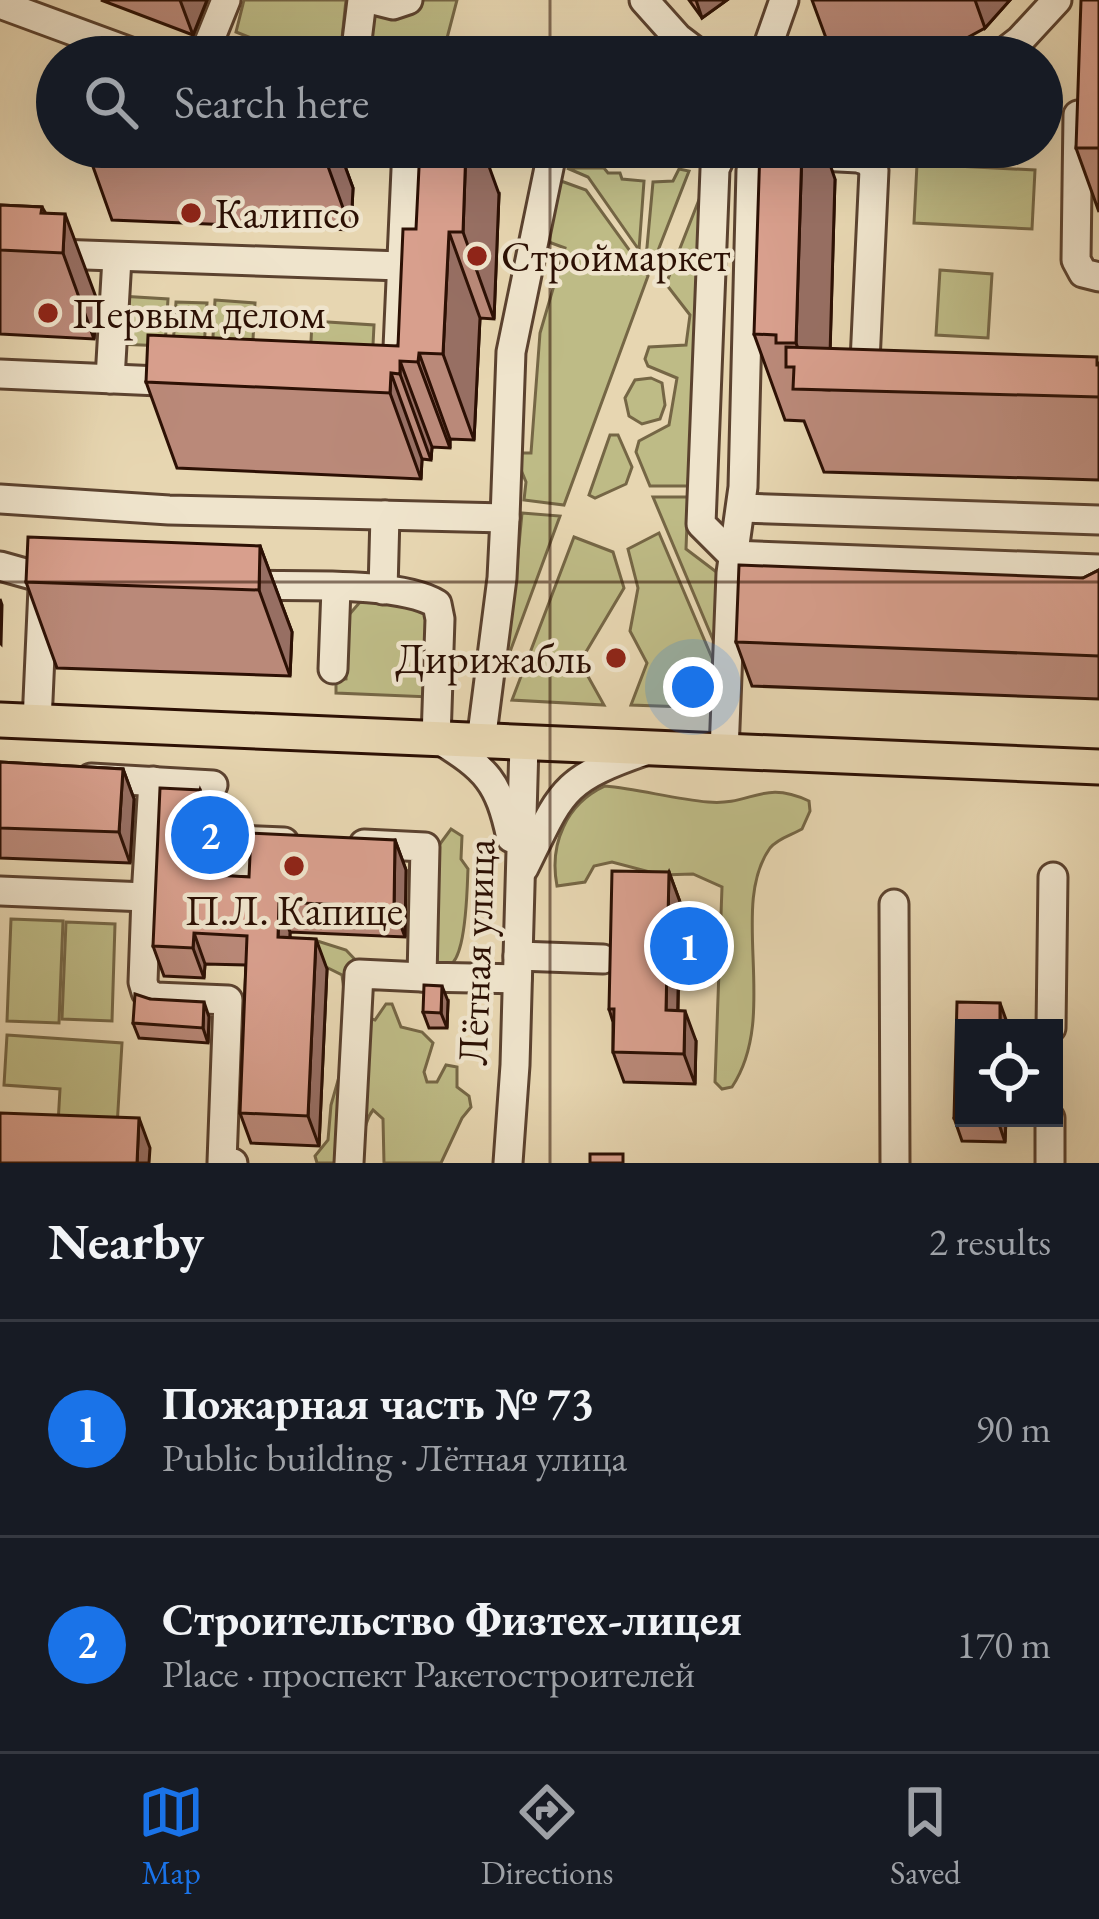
<!DOCTYPE html>
<meta charset="utf-8">
<style>
:root{--surface:#171b24;--page:#242831;--text:#f1f3f6;--muted:#9ea1a6;--line:#363941;--accent:#1a73e8}
body{margin:0;font-family:"EB Garamond",serif;background:var(--page);color:var(--text)}
.controls{position:absolute;right:36px;bottom:36px;display:grid;overflow:hidden;border-radius:0px;box-shadow:0 12px 48px #0002}
.controls button{width:108px;height:108px;display:grid;place-items:center;padding:0;border:0;border-bottom:3px solid var(--line);background:var(--surface);color:var(--text);font:60px sans-serif}
.you{position:absolute;left:693px;top:687px;width:42px;height:42px;margin:-30px;border:9px solid #fff;border-radius:50%;background:#1a73e8;box-shadow:0 0 0 18px #1a73e833}
.badge{display:grid;place-items:center;width:78px;height:78px;border-radius:50%;background:var(--accent);color:#fff;font-size:39px;font-weight:700}
.pin{position:absolute;translate:-50% -50%;border:6px solid #fff;box-shadow:0 3px 12px #0006}
.list{margin:0;padding:0;list-style:none}
h2{display:flex;justify-content:space-between;align-items:center;height:156px;margin:0;padding:0 48px;font-size:51px}
h2 small{font-size:39px;font-weight:400;color:var(--muted)}
.list li{display:grid;grid-template-columns:78px 1fr auto;gap:36px;align-items:center;box-sizing:border-box;height:216px;padding:0 48px;border-top:3px solid var(--line)}
.list b{display:block;font-size:45px;white-space:nowrap}
.list p{margin:0;font-size:39px;white-space:nowrap;color:var(--muted)}
.list em{font-size:39px;font-style:normal;color:var(--muted)}
.icon{flex:none;width:66px;height:66px;fill:none;stroke:currentColor;stroke-width:2;stroke-linecap:round;stroke-linejoin:round}
.map{position:relative;flex:none;width:1099px;height:1163px;overflow:hidden}
.search{position:absolute;background:var(--surface);box-shadow:0 12px 48px #0002;left:36px;right:36px;top:36px;height:132px;display:flex;align-items:center;gap:30px;box-sizing:border-box;padding:0 42px;border-radius:66px;color:var(--muted);font-size:45px}
.sheet{height:588px;background:var(--surface)}
nav{display:flex;justify-content:space-around;align-items:center;box-sizing:border-box;height:168px;border-top:3px solid var(--line);background:var(--surface);font-size:33px;color:var(--muted)}
nav a{display:grid;justify-items:center;gap:6px}
nav .on{color:var(--accent)}
.map>svg:first-child{display:block}
.green{fill:#bebb86;stroke:#756645;stroke-width:3}
.lines{fill:none;stroke-linecap:round;stroke-linejoin:round}
.minor-casing{stroke:#5b422f;stroke-width:33}
.major-casing{stroke:#2c1004;stroke-width:39}
.minor{stroke:#efe4cc;stroke-width:27}
.major{stroke:#e7d6b1;stroke-width:33}
.wall{fill:#ba8979;stroke:#2c1004;stroke-width:3}
.shaded-wall{fill:#976f63;stroke:#2c1004;stroke-width:3}
.building{fill:#d89f8d;stroke:#2c1004;stroke-width:3}
.grid{fill:none;stroke:#2c1004;stroke-width:3;stroke-opacity:0.55}
.poi-dot{fill:#8f2418;stroke:#efe4cc;stroke-width:4.5}
.labels{text-anchor:middle;dominant-baseline:central;stroke-width:9;stroke-linejoin:round;paint-order:stroke}
.poi-label{font-size:42px;fill:#2c1004;stroke:#efe4cc;text-anchor:start}
.street-label{font-size:42px;fill:#2c1004;stroke:#efe4cc}
</style>
<div class="map">
<svg width="1099" height="1163" viewBox="0 0 1099 1163">
<rect width="100%" height="100%" fill="#e7d6b1"/>
<filter id="stains"><feTurbulence type="fractalNoise" baseFrequency=".00167" numOctaves="4"/><feColorMatrix values="0 0 0 0 .2 0 0 0 0 .09 0 0 0 0 .02 0 0 0 .5 -.17"/></filter>
<radialGradient id="worn" r=".72"><stop offset=".6" stop-color="#630" stop-opacity="0"/><stop offset="1" stop-color="#630" stop-opacity=".3"/></radialGradient>
<g class="green">
<polygon points="244,0 346,0 340,57 299,57 236,32"/>
<polygon points="416,0 457,0 446,42 423,57 361,57 367,16"/>
<polygon points="610,40 666,43 683,57 609,57"/>
<polygon points="604,147 709,147 704,161 603,160"/>
<polygon points="917,164 1035,170 1032,229 914,223"/>
<polygon points="567,168 604,168 608,173 620,173 622,179 644,181 639,250 588,177"/>
<polygon points="679,169 689,171 652,266 646,258 653,182 673,181"/>
<polygon points="561,181 586,190 648,276 564,505 524,500 526,482 514,453 531,453 540,333 565,248 546,241"/>
<polygon points="704,187 688,486 650,486 636,452 639,441 669,425 677,378 648,366 645,359 649,347 686,345 690,315 666,284"/>
<polygon points="940,270 992,274 988,338 936,335"/>
<polygon points="120,296 168,299 165,346 117,344"/>
<polygon points="215,300 255,303 252,357 212,355"/>
<polygon points="176,302 207,303 204,348 173,346"/>
<polygon points="312,321 374,325 372,365 310,362"/>
<polygon points="651,378 662,383 665,405 660,419 642,424 629,416 625,398 635,380"/>
<polygon points="610,435 618,435 632,467 626,484 595,498 589,495"/>
<polygon points="653,497 688,497 686,549 723,577 719,654"/>
<polygon points="522,513 560,516 493,698 517,565"/>
<polygon points="659,533 718,672 714,708 631,705 647,663 630,631 638,588 628,549"/>
<polygon points="574,537 613,552 624,588 580,662 604,705 512,700"/>
<polygon points="360,602 422,603 431,611 430,697 336,693 336,680 346,679 348,616"/>
<path d="M605 786C639 789 673 799 708 802 752 806 762 779 809 801L810 811 802 829C792 835 778 838 770 848 728 907 780 1015 732 1087L722 1089 715 1082 722 887 693 874 661 875 612 862 594 866 585 882 557 886C549 844 566 804 605 786Z"/>
<path d="M451 829 462 836 461 859 468 869C467 885 467 1004 430 954L434 852Z"/>
<polygon points="11,919 63,921 59,1023 7,1021"/>
<polygon points="66,922 115,924 112,1021 62,1019"/>
<path d="M311 939 346 950 366 971 365 1017 375 1020 386 1004H392L401 1027 422 1032 433 1043 424 1072 427 1082H437L446 1065 457 1067V1087L469 1096 471 1107 462 1118 441 1163H384L383 1119 373 1110C361 1125 366 1145 358 1163H317L315 1156 328 1140 331 1105 345 1056 346 1006 342 975 320 964Z"/>
<polygon points="7,1035 122,1043 117,1127 58,1124 60,1089 4,1085"/>
</g>
<g class="lines">
<g class="minor-casing">
<g id="minor">
<polyline points="373,0 393,5 408,0"/>
<polyline points="644,0 678,38 703,57"/>
<polyline points="0,4 144,57"/>
<polyline points="203,57 226,0"/>
<polyline points="355,57 362,0"/>
<polyline points="764,57 784,0"/>
<polyline points="998,57 1020,40 1057,0"/>
<polyline points="1078,115 1076,260 1083,273 1099,277"/>
<polyline points="725,147 715,169 701,524 732,555 1099,569"/>
<polyline points="0,252 401,266"/>
<polyline points="397,370 407,147"/>
<polyline points="0,374 182,382"/>
<polyline points="110,379 117,258"/>
<polyline points="0,499 169,510 505,518 511,352 550,163 536,147"/>
<polyline points="742,508 1099,520"/>
<polyline points="0,566 43,578"/>
<path d="M240 585C288 587 399 580 437 604L440 619 436 739"/>
<polyline points="383,590 385,515"/>
<polyline points="333,669 336,588"/>
<polyline points="37,722 43,588"/>
<path d="M438 739C487 769 499 782 511 838"/>
<polyline points="481,742 502,578 505,518"/>
<polyline points="724,752 731,573 743,487 751,170 763,153 858,158 868,161 874,170 864,383"/>
<polyline points="91,778 213,785"/>
<polyline points="364,844 425,847 422,977 517,979"/>
<path d="M524 868C562 791 561 780 645 751"/>
<polyline points="238,881 239,840 284,842"/>
<polyline points="0,891 146,897 153,781"/>
<polyline points="146,897 143,982 146,992 156,997 228,1000 222,1162 233,1163"/>
<polyline points="894,904 895,1163"/>
<polyline points="518,956 603,959"/>
<polyline points="1051,1028 1053,877"/>
<polyline points="349,1163 359,974 422,977"/>
<polyline points="508,1163 515,1065 524,744"/>
<polyline points="1050,1163 1050,1118"/>
</g>
</g>
<g class="major-casing">
<polyline id="major" points="0,720 1099,767"/>
</g>
<use href="#minor" class="minor"/>
<use href="#major" class="major"/>
</g>
<g class="wall">
<polygon points="101,0 207,0 193,35"/>
<polygon points="689,0 727,0 702,18"/>
<polygon points="812,0 1010,0 985,28 932,57 833,57"/>
<polygon points="1099,0 1099,212 1076,148"/>
<polygon points="86,147 338,147 353,188 351,230 112,220"/>
<polygon points="835,179 830,349 1099,363 1099,480 824,472 804,421 785,420 754,334"/>
<polygon points="499,194 494,319 480,318 474,440 450,439 450,448 432,447 431,460 422,459 421,479 177,468 146,382 398,346 416,229"/>
<polygon points="0,205 42,207 97,300 94,339 0,334"/>
<polygon points="260,546 292,632 290,676 57,668 26,582"/>
<polygon points="1099,570 1099,699 752,686 736,642 1083,578"/>
<polygon points="0,762 123,769 134,799 130,863 0,858"/>
<polygon points="200,790 211,820 209,875 249,877 395,840 406,870 405,937 290,932 290,937 327,969 319,1146 251,1143 240,1113 246,965 205,964 204,978 164,976 153,946"/>
<polygon points="669,872 680,902 678,1011 696,1041 695,1084 624,1082 613,1052 613,1022 609,1009"/>
<polygon points="150,999 209,1017 208,1043 139,1038 133,1023"/>
<polygon points="448,1001 447,1028 429,1028 423,1012"/>
<polygon points="1009,1027 964,1118 1006,1118 1005,1142 962,1141 954,1118"/>
</g>
<g class="shaded-wall">
<polygon points="180,0 207,0 193,35"/>
<polygon points="696,0 727,0 702,18"/>
<polygon points="975,0 1010,0 985,28"/>
<polygon points="321,147 338,147 353,188 351,230"/>
<polygon points="466,147 482,147 499,194 494,319 463,232"/>
<polygon points="802,147 824,147 835,179 829,390 813,389 796,343"/>
<polygon points="65,214 97,300 94,339 63,253"/>
<polygon points="449,232 480,318 474,440 443,354"/>
<polygon points="419,353 450,439 450,448 418,362"/>
<polygon points="400,361 432,447 431,460 400,374"/>
<polygon points="391,373 422,459 421,479 390,393"/>
<polygon points="260,546 292,632 290,676 259,590"/>
<polygon points="0,599 2,605 1,644 0,643"/>
<polygon points="123,769 134,799 130,863 119,832"/>
<polygon points="200,790 211,820 207,905 196,874"/>
<polygon points="395,840 406,870 405,937 394,907"/>
<polygon points="669,872 680,902 677,1041 666,1010"/>
<polygon points="279,902 290,932 289,967 278,937"/>
<polygon points="194,933 205,964 204,978 193,948"/>
<polygon points="316,939 327,969 319,1146 308,1116"/>
<polygon points="442,986 448,1001 447,1028 441,1013"/>
<polygon points="204,1002 209,1017 208,1043 203,1028"/>
<polygon points="1000,1003 1009,1028 1000,1028"/>
<polygon points="685,1011 696,1041 695,1084 684,1054"/>
<polygon points="139,1118 150,1148 149,1163 137,1163"/>
<polygon points="997,1118 1006,1118 1005,1142"/>
</g>
<g class="building">
<polygon points="1081,0 1099,0 1099,148 1076,148"/>
<polygon points="420,147 466,147 463,232 449,232 443,354 419,353 418,362 400,361 400,374 391,373 390,393 146,382 148,335 398,346 403,229 416,229"/>
<polygon points="760,147 802,147 796,343 776,343 776,335 754,334"/>
<polygon points="0,205 42,207 41,213 65,214 63,253 0,250"/>
<polygon points="786,347 1097,357 1097,365 1099,365 1099,397 793,389 794,367 786,367"/>
<polygon points="28,537 260,546 259,590 26,582"/>
<polygon points="739,565 1083,578 1099,570 1099,656 736,642"/>
<polygon points="0,762 123,769 119,832 0,828"/>
<polygon points="160,788 200,790 196,874 249,877 251,833 395,840 394,907 279,902 278,937 316,939 308,1116 240,1113 247,936 194,933 193,948 153,946"/>
<polygon points="612,871 669,872 666,1010 685,1011 684,1054 613,1052 614,1009 609,1009"/>
<polygon points="424,985 442,986 441,1013 423,1012"/>
<polygon points="135,994 150,999 204,1002 203,1028 133,1023"/>
<polygon points="957,1002 1000,1003 1000,1028 964,1028 964,1118 997,1119 954,1118"/>
<polygon points="0,1113 139,1118 137,1163 0,1163"/>
<rect x="590" y="1154" width="33" height="9"/>
</g>
<path class="grid" d="M550 0V57M550 147V1163M0 582H1099"/>
<g class="poi-dot">
<circle cx="191" cy="213" r="12"/>
<circle cx="477" cy="256" r="12"/>
<circle cx="48" cy="313" r="12"/>
<circle cx="616" cy="658" r="12"/>
<circle cx="294" cy="866" r="12"/>
</g>
<g class="labels">
<g class="poi-label">
<text x="215" y="213">Калипсо</text>
<text x="501" y="256">Строймаркет</text>
<text x="72" y="313">Первым делом</text>
<text x="592" y="658" text-anchor="end">Дирижабль</text>
<text x="294" y="910" text-anchor="middle">П.Л. Капице</text>
</g>
<g class="street-label">
<text transform="translate(476 952) rotate(-88)">Лётная улица</text>
</g>
</g>
<rect width="100%" height="100%" filter="url(#stains)"/>
<rect width="100%" height="100%" fill="url(#worn)"/>
</svg>
<div class="controls">
<button><svg class="icon" aria-label="locate" viewBox="0 0 24 24"><circle cx="12" cy="12" r="6"/><path d="M12 2v4M12 18v4M2 12h4M18 12h4"/></svg></button>
</div>
<div class="you"></div>
<div class="pin badge" style="left:689px;top:946px">1</div>
<div class="pin badge" style="left:210px;top:835px">2</div>
<div class="search"><svg class="icon" aria-label="search" viewBox="0 0 24 24"><circle cx="10" cy="10" r="6"/><path d="M15 15l6 6"/></svg>Search here</div>
</div>
<section class="sheet">
<h2>Nearby<small>2 results</small></h2>
<ul class="list">
<li><span class="badge">1</span><div><b>Пожарная часть № 73</b><p>Public building · Лётная улица</p></div><em>90 m</em></li>
<li><span class="badge">2</span><div><b>Строительство Физтех-лицея</b><p>Place · проспект Ракетостроителей</p></div><em>170 m</em></li>
</ul>
</section>
<nav>
<a class="on"><svg class="icon" aria-label="map" viewBox="0 0 24 24"><path d="M3 6l6-2 6 2 6-2v14l-6 2-6-2-6 2zM9 4v14M15 6v14"/></svg>Map</a>
<a><svg class="icon" aria-label="directions" viewBox="0 0 24 24"><path d="M12 3l9 9-9 9-9-9zM9 14v-3h6M13 9l2 2-2 2"/></svg>Directions</a>
<a><svg class="icon" aria-label="saved" viewBox="0 0 24 24"><path d="M7 4h10v16l-5-4-5 4z"/></svg>Saved</a>
</nav>
